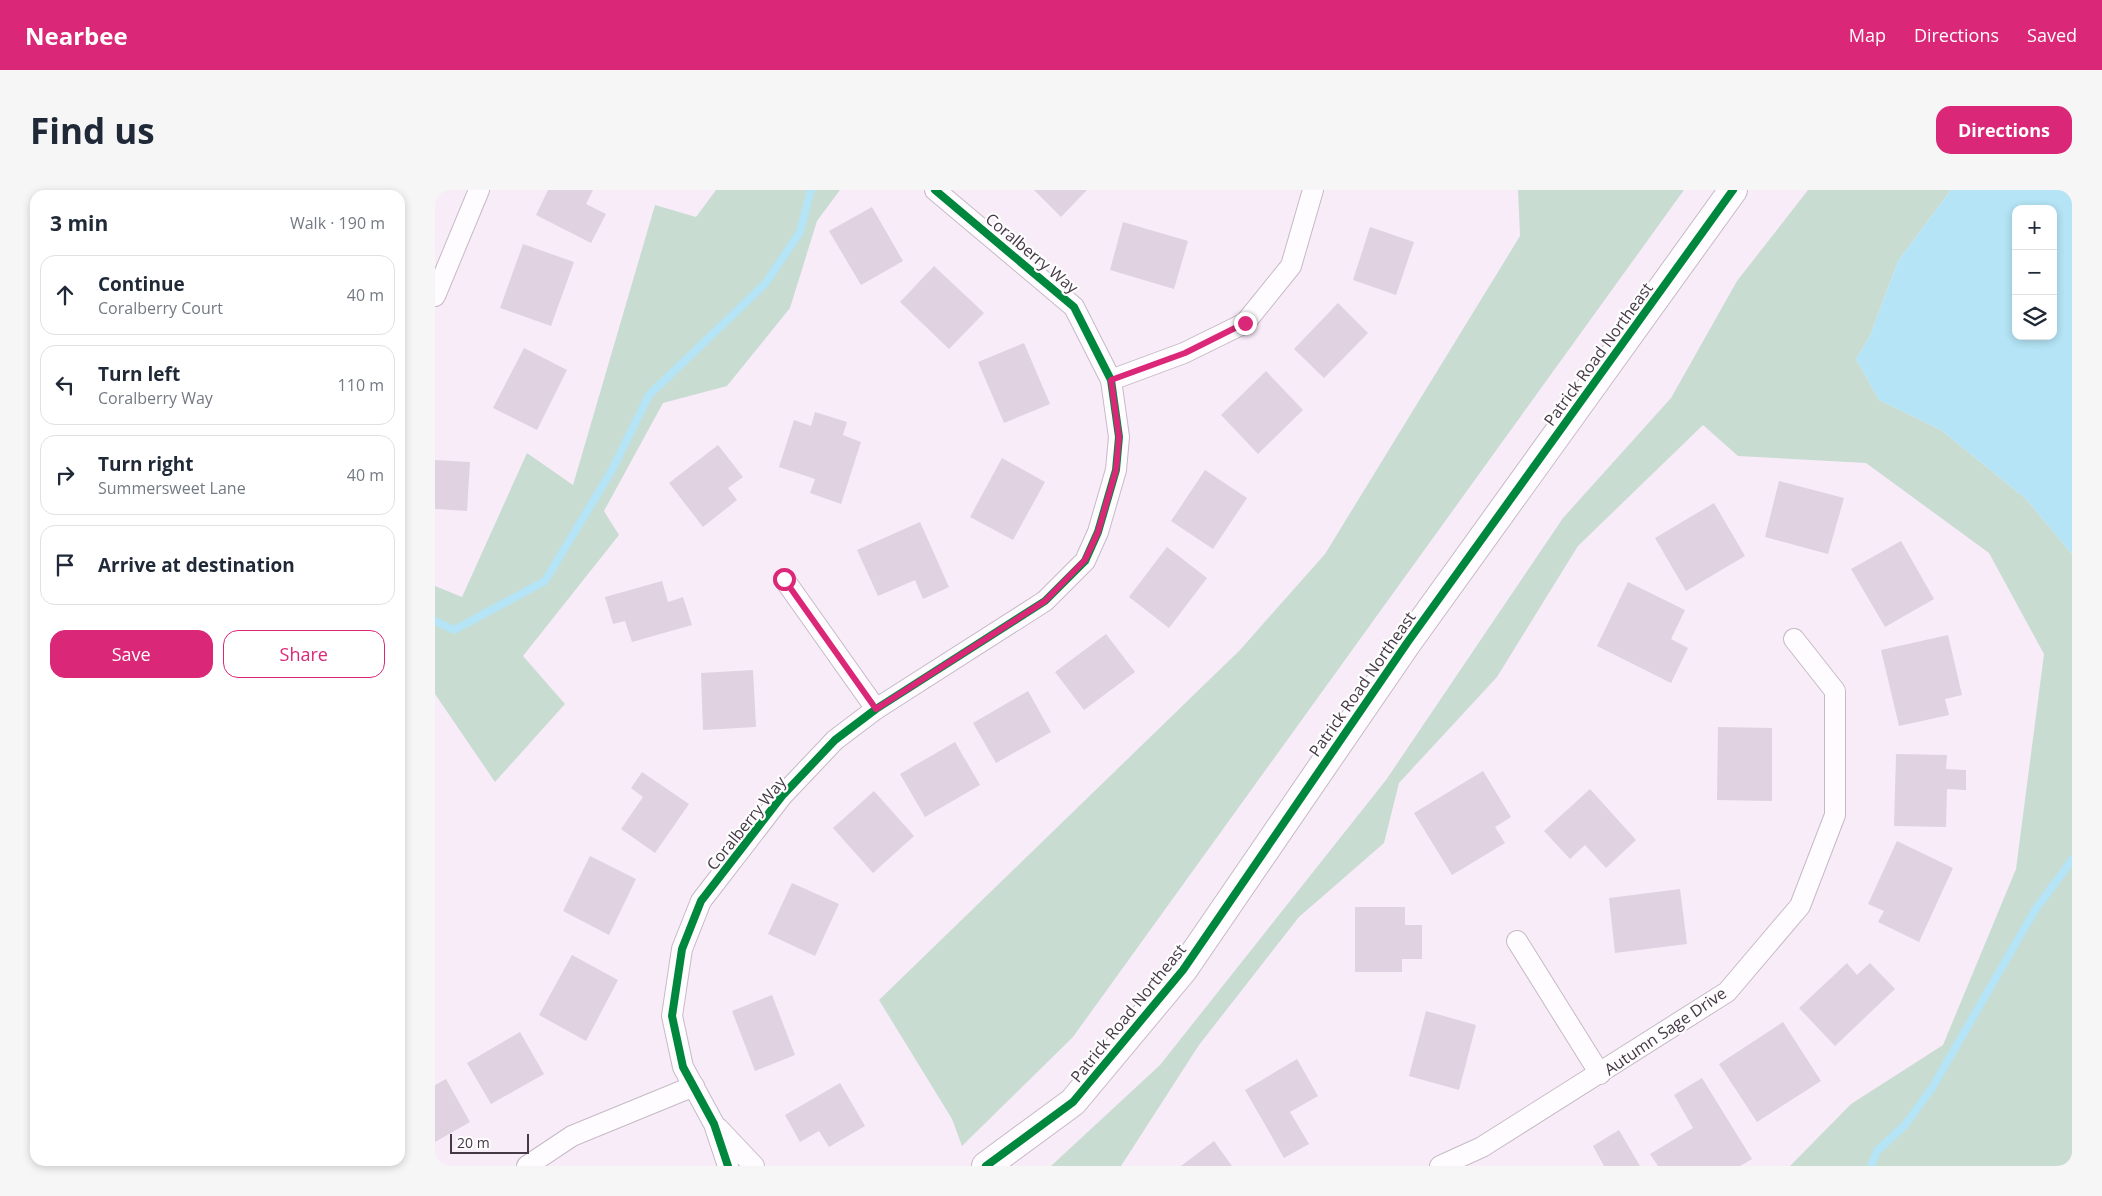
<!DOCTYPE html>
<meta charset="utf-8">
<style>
:root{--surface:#fff;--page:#f6f6f7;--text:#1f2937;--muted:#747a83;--line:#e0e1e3;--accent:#db2777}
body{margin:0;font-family:"Open Sans",sans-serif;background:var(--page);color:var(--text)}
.controls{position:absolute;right:15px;top:15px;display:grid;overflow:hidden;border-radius:10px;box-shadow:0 2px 8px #0003}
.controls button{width:45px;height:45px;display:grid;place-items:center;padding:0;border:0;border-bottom:1px solid var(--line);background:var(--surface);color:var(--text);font:25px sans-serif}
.scale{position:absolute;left:15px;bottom:12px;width:79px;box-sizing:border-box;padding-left:5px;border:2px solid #443944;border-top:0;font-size:14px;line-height:18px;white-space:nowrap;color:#443944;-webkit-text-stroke:4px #fdfdfd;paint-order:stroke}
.stop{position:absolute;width:15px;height:15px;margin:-11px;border:4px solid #db2777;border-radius:50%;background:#fff}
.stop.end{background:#db2777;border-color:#fff;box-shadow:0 1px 5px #0008}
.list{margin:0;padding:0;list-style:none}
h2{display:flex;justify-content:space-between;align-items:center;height:65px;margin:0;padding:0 20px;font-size:21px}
h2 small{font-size:16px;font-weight:400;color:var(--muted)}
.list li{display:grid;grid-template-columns:32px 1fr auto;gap:15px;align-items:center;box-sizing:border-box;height:80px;margin:0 10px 10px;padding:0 10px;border:1px solid var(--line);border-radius:15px}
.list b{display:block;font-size:19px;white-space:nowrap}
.list p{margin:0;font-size:16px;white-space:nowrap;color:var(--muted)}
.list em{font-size:16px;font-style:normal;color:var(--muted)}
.actions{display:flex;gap:10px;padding:15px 20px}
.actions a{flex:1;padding:11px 0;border:1px solid var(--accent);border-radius:15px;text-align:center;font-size:18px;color:var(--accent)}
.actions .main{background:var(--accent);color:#fff}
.icon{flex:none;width:28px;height:28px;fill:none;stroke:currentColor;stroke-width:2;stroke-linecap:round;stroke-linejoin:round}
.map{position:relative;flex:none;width:1637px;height:976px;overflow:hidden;border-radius:15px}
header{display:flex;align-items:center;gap:30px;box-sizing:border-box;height:70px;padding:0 25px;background:var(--accent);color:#fff}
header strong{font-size:24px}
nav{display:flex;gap:28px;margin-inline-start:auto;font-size:18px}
.intro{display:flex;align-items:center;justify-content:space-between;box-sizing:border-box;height:120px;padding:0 30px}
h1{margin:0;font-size:35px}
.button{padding:12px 22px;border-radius:15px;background:var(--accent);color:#fff;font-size:18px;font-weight:700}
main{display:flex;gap:30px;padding:0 30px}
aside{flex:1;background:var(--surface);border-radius:15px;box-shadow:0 2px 8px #0003}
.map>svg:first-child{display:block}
.green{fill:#c8dcd2}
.water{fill:#b4e4f5;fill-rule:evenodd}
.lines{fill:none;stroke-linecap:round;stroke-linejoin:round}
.stream{stroke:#b4e4f5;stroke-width:8}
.building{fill:#e0d2e1}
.street-casing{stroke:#c5bac5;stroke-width:22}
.secondary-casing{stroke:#c5bac5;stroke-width:30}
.street{stroke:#fefcfe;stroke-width:20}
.secondary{stroke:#fefcfe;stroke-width:28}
.cycleway-casing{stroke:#fdfdfd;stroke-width:11}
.cycleway{stroke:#00873e;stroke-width:8}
.route{stroke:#db2777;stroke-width:6}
.labels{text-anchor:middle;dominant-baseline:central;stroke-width:4.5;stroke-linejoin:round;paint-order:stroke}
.street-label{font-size:16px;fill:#443944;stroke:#fdfdfd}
</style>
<header>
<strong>Nearbee</strong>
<nav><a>Map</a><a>Directions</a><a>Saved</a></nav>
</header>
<div class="intro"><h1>Find us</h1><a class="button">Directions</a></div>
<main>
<aside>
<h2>3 min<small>Walk · 190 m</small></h2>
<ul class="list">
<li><svg class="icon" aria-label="ahead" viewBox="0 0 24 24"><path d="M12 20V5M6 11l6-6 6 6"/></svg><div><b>Continue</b><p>Coralberry Court</p></div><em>40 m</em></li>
<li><svg class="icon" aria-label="left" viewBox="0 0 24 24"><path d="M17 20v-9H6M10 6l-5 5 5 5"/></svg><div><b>Turn left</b><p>Coralberry Way</p></div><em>110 m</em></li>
<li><svg class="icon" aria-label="right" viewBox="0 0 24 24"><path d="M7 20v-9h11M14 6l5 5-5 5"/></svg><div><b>Turn right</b><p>Summersweet Lane</p></div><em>40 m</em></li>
<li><svg class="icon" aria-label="arrive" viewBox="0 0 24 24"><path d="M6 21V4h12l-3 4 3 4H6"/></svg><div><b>Arrive at destination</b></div></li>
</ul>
<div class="actions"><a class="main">Save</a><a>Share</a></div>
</aside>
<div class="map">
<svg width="1637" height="976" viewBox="0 0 1637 976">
<rect width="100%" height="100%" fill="#f9ecf9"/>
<g class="green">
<polygon points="281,0 405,0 382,31 355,118 292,196 228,213 169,321 184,345 88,466 130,514 60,592 0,504 0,396 27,407 92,263 138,295 220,15 261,27"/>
<polygon points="1083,0 1249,0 638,847 527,956 517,929 444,810 805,460 890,364 1085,46"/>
<polygon points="1373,0 1516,0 1463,71 1435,146 1421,169 1444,210 1506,240 1591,309 1637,364 1637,976 1355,976 1416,914 1508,855 1581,679 1609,464 1554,363 1431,273 1303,266 1268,235 1143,356 1062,487 964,593 949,653 864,727 764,855 686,976 616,976 725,875 951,590 1128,328 1236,208 1302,91"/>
</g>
<path class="water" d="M1516 0H1637V364L1591 309 1506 240 1444 210 1421 169 1435 146 1463 71ZM1581 19H1618V146H1581Z"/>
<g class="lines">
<g class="stream">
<polyline points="0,431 19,440 110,391 177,280 214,205 330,94 365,42 376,0"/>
<polyline points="1436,976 1442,961 1470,935 1497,898 1600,720 1637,670"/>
</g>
</g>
<g class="building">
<polygon points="113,0 158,0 151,14 171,24 156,53 101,25"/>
<polygon points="599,0 652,0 626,27"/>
<polygon points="437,17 468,71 426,95 394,41"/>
<polygon points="688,32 753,51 739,99 675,80"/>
<polygon points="935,37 979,52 961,105 918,90"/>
<polygon points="88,54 139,72 116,136 65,118"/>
<polygon points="499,76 549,123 514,159 465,112"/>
<polygon points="903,113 933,143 889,188 859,159"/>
<polygon points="589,153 615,214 569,233 543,172"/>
<polygon points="89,158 132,180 102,240 58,218"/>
<polygon points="831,181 868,220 823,264 786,225"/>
<polygon points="380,222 412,232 408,245 426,252 406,314 375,303 380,289 344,277 359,230 376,236"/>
<polygon points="283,255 308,287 293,298 302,310 268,337 234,293"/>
<polygon points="567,268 610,292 578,350 535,327"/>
<polygon points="0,270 35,272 32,321 0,319"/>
<polygon points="770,280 812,308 778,359 736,331"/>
<polygon points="1344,291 1409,308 1393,364 1330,347"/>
<polygon points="1279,313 1310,366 1251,401 1220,348"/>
<polygon points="485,332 514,397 488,409 480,390 443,406 422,360"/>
<polygon points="1466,351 1499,409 1450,437 1416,379"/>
<polygon points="732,357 772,388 734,438 694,407"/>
<polygon points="227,391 233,412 248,407 257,435 197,452 190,431 178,434 170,407"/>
<polygon points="1193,392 1250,420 1236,449 1253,458 1236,493 1162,456"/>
<polygon points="671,444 700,482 649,520 620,482"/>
<polygon points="1513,445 1527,505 1510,509 1514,525 1464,536 1446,460"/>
<polygon points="318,480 321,537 268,540 266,483"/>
<polygon points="593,501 616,542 561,573 538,533"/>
<polygon points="1283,537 1337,538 1337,611 1282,610"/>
<polygon points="520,552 545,595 490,627 465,584"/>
<polygon points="1461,564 1512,565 1511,579 1531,580 1531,600 1512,599 1511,637 1459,636"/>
<polygon points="1048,581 1076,627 1060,637 1070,653 1017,685 979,623"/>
<polygon points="207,582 254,614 220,663 186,639 208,607 196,598"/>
<polygon points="1155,599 1201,650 1171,678 1150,655 1135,669 1109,641"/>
<polygon points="439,601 479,646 438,683 398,638"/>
<polygon points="1462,651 1518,678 1484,752 1443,732 1449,721 1433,714"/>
<polygon points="155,666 201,689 174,745 128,721"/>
<polygon points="357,693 404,714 380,766 333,744"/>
<polygon points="1245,699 1252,754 1180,763 1174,708"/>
<polygon points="920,717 970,717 970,735 987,735 987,769 967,769 967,782 920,782"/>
<polygon points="137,765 183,790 151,851 104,825"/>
<polygon points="1412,773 1422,785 1435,773 1460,799 1400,856 1364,818"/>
<polygon points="337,805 360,865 320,881 297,821"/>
<polygon points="991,821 1041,835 1024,900 974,886"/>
<polygon points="1348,832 1386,891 1322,932 1284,874"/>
<polygon points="85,842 109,884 56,914 32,873"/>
<polygon points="862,869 883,906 855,922 874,954 849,968 810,900"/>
<polygon points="1267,888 1317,969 1305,976 1223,976 1215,964 1258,938 1239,905"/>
<polygon points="11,889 35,932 0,952 0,895"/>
<polygon points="405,893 430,936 394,957 384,941 365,952 350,925"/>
<polygon points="1184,940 1205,976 1169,976 1158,956"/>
<polygon points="779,951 797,976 746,976"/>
</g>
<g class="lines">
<g class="street-casing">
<g id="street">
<polyline points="0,106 44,0"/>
<polyline points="676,190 749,163 810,133 856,76 878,0"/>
<polyline points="349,389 441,519"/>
<polyline points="1082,751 1165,884"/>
<polyline points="283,938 319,976"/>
<polyline points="92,976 137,946 259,896"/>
<polyline points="293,976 279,934 248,877 237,826 247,759 266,711 347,606 400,550 441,519 610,411 650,371 663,342 681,280 684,247 676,190 639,117 500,0"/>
<polyline points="1005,976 1047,957 1292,802 1365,716 1400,625 1400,501 1359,449"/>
</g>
</g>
<g class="secondary-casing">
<polyline id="secondary" points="551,976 638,912 748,780 972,453 1298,0"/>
</g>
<use href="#street" class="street"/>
<use href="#secondary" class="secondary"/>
<g class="cycleway-casing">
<g id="cycleway">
<polyline points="293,976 279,934 248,877 237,826 247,759 266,711 347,606 400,550 441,519 610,411 650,371 663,342 681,280 684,247 676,190 639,117 500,0"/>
<polyline points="551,976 638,912 748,780 972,453 1298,0"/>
</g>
</g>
<use href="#cycleway" class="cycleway"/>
</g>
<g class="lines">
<polyline class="route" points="349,389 441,519 610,411 650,370 663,342 681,280 684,247 676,190 750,163 810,133"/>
</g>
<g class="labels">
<g class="street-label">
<text transform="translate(597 63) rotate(40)">Coralberry Way</text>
<text transform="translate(1163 164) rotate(-54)">Patrick Road Northeast</text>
<text transform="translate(927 494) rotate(-55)">Patrick Road Northeast</text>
<text transform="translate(311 633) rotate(-51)">Coralberry Way</text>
<text transform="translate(693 823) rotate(-51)">Patrick Road Northeast</text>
<text transform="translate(1230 841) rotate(-34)">Autumn Sage Drive</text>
</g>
</g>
</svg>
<div class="controls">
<button>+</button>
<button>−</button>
<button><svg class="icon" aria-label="layers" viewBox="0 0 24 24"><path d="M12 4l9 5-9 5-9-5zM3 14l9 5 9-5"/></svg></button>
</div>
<div class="scale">20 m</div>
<div class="stop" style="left:349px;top:389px"></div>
<div class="stop end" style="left:810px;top:133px"></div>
</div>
</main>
